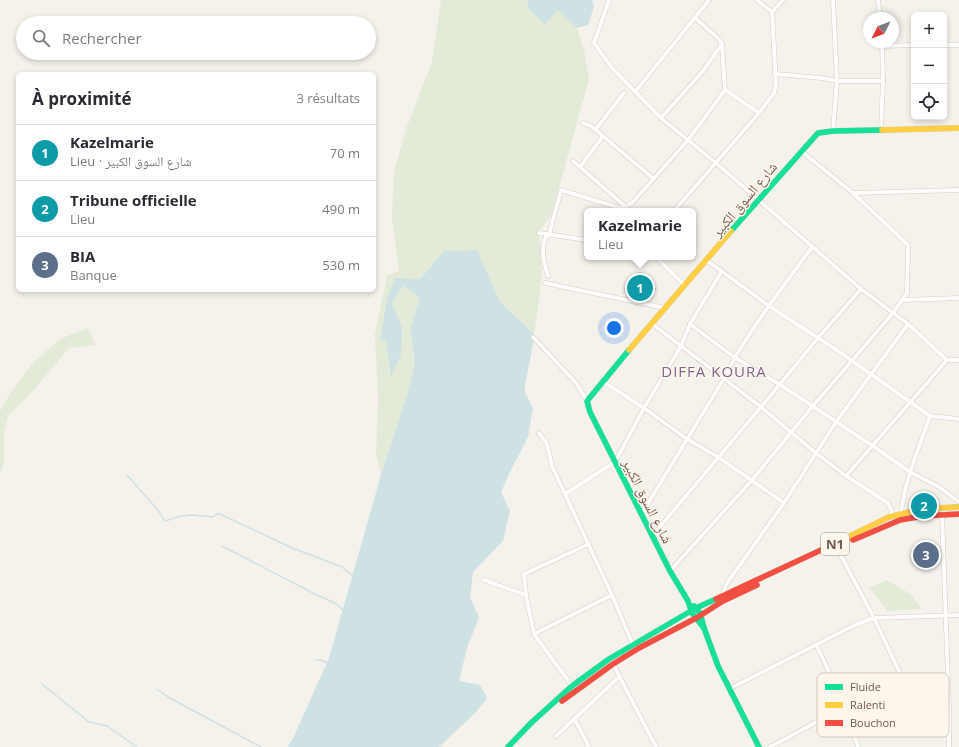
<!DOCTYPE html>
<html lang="fr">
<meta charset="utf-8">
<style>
:root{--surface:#fff;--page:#f7f7f7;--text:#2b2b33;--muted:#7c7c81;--line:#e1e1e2;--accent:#b45309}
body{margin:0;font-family:"Open Sans","Noto Naskh Arabic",sans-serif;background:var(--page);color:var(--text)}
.controls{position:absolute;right:12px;top:12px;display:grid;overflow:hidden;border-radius:6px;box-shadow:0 2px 6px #0003}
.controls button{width:36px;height:36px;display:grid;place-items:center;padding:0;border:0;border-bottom:1px solid var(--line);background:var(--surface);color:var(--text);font:20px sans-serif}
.compass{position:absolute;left:863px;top:12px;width:36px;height:36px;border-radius:50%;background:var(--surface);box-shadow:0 2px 6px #0003;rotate:228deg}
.you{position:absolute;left:614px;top:328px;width:14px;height:14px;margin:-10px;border:3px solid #fff;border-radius:50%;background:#1a73e8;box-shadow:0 0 0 6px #1a73e833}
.badge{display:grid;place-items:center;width:26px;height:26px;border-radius:50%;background:var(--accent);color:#fff;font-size:13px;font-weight:700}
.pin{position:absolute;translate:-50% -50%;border:2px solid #fff;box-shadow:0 1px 4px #0006}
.popup{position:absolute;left:584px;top:208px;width:112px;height:52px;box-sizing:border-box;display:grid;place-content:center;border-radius:6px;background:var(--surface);filter:drop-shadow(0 1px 3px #0005);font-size:13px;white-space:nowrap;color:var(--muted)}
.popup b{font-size:15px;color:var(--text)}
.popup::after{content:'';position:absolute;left:50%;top:100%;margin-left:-8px;border:8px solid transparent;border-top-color:var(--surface)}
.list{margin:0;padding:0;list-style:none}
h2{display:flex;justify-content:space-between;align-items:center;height:52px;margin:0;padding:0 16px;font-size:17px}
h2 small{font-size:13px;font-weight:400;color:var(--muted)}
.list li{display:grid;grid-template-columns:26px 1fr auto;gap:12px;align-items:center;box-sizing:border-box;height:56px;padding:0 16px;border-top:1px solid var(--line)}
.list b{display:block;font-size:15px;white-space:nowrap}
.list p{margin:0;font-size:13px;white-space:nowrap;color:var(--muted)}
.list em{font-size:13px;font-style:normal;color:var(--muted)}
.icon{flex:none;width:22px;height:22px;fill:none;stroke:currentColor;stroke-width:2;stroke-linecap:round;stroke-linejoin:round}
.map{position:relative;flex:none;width:959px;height:747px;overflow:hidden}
.search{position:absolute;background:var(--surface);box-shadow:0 2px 6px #0003;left:16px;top:16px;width:360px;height:44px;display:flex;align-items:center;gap:10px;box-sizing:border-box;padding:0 14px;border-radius:22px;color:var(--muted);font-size:15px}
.panel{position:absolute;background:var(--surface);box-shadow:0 2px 6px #0003;left:16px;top:72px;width:360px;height:220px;border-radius:6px}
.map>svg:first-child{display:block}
.green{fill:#e3ead8}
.water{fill:#cee2e4}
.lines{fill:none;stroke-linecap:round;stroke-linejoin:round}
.stream{stroke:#cee2e4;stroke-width:1.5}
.street-casing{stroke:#d2cdc7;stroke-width:5}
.fast-casing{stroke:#d3cdc6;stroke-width:6}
.slow-casing{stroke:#d3cdc6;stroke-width:6}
.jam-casing{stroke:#d3cdc6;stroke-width:6}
.street{stroke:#fefdfc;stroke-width:4}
.fast{stroke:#16e098;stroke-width:5.5}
.slow{stroke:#ffcf43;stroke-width:5.5}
.jam{stroke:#f24e42;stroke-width:5.5}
.labels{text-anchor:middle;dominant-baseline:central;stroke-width:3;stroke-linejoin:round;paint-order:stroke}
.shield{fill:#fdf6ed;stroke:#9a897e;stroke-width:1}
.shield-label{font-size:13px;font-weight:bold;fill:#705a4f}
.street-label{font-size:14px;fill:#705a4f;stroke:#fdf6ed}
.neighbourhood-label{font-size:15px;letter-spacing:1px;fill:#7f668c;stroke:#fdf6ed}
.key{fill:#fdf6ed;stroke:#d3c7be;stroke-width:1}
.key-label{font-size:11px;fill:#705a4f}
</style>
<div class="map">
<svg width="959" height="747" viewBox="0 0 959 747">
<rect width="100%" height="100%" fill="#f5f1eb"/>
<g class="green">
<path d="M441 0H527L529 9 545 25 557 9 577 28 584 50 589 79 553 209 551 215 538 233C546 266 539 301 534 334L500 302 477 250 444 251 420 279 395 278 380 341 386 340 391 377 402 327 392 302 403 286 420 297 410 329 415 362 407 395 381 475 376 454 378 400 375 334 387 276 399 270 392 218 394 172 406 129 432 62Z"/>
<polygon points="88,328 96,345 69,348 30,394 8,416 4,432 4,462 0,473 0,411 10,394 31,365 60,339"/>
<polygon points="887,580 910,594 922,609 888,611 869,588"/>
</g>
<g class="water">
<polygon points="527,0 592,0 594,7 588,25 577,28 557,10 545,25 529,9"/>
<polygon points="477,250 500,302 534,334 531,356 525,384 525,393 533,408 528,437 510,472 501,492 510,511 503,541 473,572 470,598 479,617 467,648 459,681 480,685 487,698 476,712 439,747 288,747 295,734 329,658 381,475 407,395 415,362 410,329 420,297 403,286 392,302 402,327 401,354 391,377 386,340 380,342 387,299 395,278 420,279 444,251"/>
</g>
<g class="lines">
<g class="stream">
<polyline points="127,475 157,509 165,521 181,516 192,515 213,517 217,514 220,514 290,547 342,567 353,576"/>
<polyline points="222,546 317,595 335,603 343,610"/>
<polyline points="316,660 320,660 328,663"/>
<polyline points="42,684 89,722 107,726 137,747"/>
<polyline points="157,689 168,697 261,747"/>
</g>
<g class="street-casing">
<g id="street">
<polyline points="609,0 594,43 613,69 661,118 716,163 861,289 908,324 947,360"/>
<polyline points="757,0 772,12"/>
<polyline points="878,0 880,18"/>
<polyline points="944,45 959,45"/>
<polyline points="883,46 914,45"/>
<polyline points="775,74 822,78 837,81 883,81"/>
<polyline points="725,90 759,113"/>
<polyline points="635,92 709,0"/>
<polyline points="661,118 703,71 722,44"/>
<polyline points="583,123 591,126 654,179"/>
<polyline points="596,129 624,93"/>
<polyline points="881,130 883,81 882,42"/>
<polyline points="833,131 837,81 833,0"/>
<polyline points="573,161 626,207 627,211"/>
<polyline points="580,167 603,136"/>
<polyline points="853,193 959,190"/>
<polyline points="674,211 759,113 774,93 776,84 772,12 783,0"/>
<polyline points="539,233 587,240"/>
<polyline points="656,257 684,285"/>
<polyline points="706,262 709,262 769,306 841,353 930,416 959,419"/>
<path d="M548 276C544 262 540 250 546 236L549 235 561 190 620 208 626 207 633 202 688 140 725 90 722 44 719 39 695 18"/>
<polyline points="545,283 665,308"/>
<polyline points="903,300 959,298"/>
<polyline points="651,323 761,407 816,453 846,476 888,503 892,512 889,517"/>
<polyline points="690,324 734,357 779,384 873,446 910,472 939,487 959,502"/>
<polyline points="533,337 577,384 587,401"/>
<polyline points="602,381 644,408 687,439 718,457 784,503"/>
<polyline points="539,433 547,444 552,466 612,595 633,645"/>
<polyline points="846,476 947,360 959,360"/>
<polyline points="565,494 615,462 644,408 681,346 690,324 722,271"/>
<path d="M901 513C905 479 919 448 930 416"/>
<polyline points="942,514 949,707 949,747"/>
<path d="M641 515 723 380C747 332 781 290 812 247"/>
<polyline points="652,536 761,407 818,338 861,289"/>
<polyline points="837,548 874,618 912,699 912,708"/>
<polyline points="670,571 752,480 812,407 893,313 907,293 908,245 853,193 801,151"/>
<polyline points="484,580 526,595 534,634 572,686"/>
<polyline points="526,595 524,574 589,544"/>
<polyline points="722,595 727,583 784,503 836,422 908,324"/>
<polyline points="534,634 612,595"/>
<polyline points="816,644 846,708 858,747"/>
<polyline points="613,664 656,747"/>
<polyline points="729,689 855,625 874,618 959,615"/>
<polyline points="574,718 589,747"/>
<polyline points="556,736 620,676"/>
<polyline points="770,747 837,711 846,708 949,707"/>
</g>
</g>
<g class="fast-casing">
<g id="fast">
<polyline points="731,231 818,133 833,131 882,130"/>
<polyline points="629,350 587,401 590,412 670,571 688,601 692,613 704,628"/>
<polyline points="694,606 700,613 704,628 718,666 759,747"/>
<polyline points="508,747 531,723 572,686 609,659 696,608 716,599"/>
</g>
</g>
<g class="slow-casing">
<g id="slow">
<polyline points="882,130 959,128"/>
<polyline points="629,350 731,231"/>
<polyline points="834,544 889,517 922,509 959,507"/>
</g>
</g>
<g class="jam-casing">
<g id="jam">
<polyline points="853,540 900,520 923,516 959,514"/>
<polyline points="716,599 834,544"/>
<polyline points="562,701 613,664 639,648 698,617 723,601 757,585"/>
</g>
</g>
<use href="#street" class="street"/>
<use href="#fast" class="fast"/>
<use href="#slow" class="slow"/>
<use href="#jam" class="jam"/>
</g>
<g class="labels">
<rect class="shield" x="821" y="533" width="28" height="22" rx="3"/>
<g class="shield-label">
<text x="835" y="544">N1</text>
</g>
<g class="street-label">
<text transform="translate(744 199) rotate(-50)">شارع السوق الكبير</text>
<text transform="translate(648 501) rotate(63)">شارع السوق الكبير</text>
</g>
<g class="neighbourhood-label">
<text x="714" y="371">DIFFA KOURA</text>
</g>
</g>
<rect x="817" y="673" width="132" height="64" rx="6" class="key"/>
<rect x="825" y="684" width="18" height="6" fill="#16e098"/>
<rect x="825" y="702" width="18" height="6" fill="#ffcf43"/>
<rect x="825" y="720" width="18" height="6" fill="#f24e42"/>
<g class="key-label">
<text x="850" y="691">Fluide</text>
<text x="850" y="709">Ralenti</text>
<text x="850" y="727">Bouchon</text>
</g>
</svg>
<div class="controls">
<button>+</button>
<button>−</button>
<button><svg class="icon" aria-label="locate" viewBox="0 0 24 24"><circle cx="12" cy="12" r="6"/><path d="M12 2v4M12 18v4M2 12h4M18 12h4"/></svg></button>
</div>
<svg class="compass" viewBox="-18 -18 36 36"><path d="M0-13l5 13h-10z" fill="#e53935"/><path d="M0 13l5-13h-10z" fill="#7c7c81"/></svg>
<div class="you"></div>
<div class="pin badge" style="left:640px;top:288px;background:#0f9aa8">1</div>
<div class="popup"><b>Kazelmarie</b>Lieu</div>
<div class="pin badge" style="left:924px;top:506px;background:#0f9aa8">2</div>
<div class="pin badge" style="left:926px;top:555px;background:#5c6f8a">3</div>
<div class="search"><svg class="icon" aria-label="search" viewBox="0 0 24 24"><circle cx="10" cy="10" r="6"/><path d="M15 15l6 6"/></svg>Rechercher</div>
<section class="panel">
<h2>À proximité<small>3 résultats</small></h2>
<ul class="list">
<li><span class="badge" style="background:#0f9aa8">1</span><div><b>Kazelmarie</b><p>Lieu · شارع السوق الكبير</p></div><em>70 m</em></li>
<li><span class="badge" style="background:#0f9aa8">2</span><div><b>Tribune officielle</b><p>Lieu</p></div><em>490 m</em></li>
<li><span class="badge" style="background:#5c6f8a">3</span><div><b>BIA</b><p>Banque</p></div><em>530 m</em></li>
</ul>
</section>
</div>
